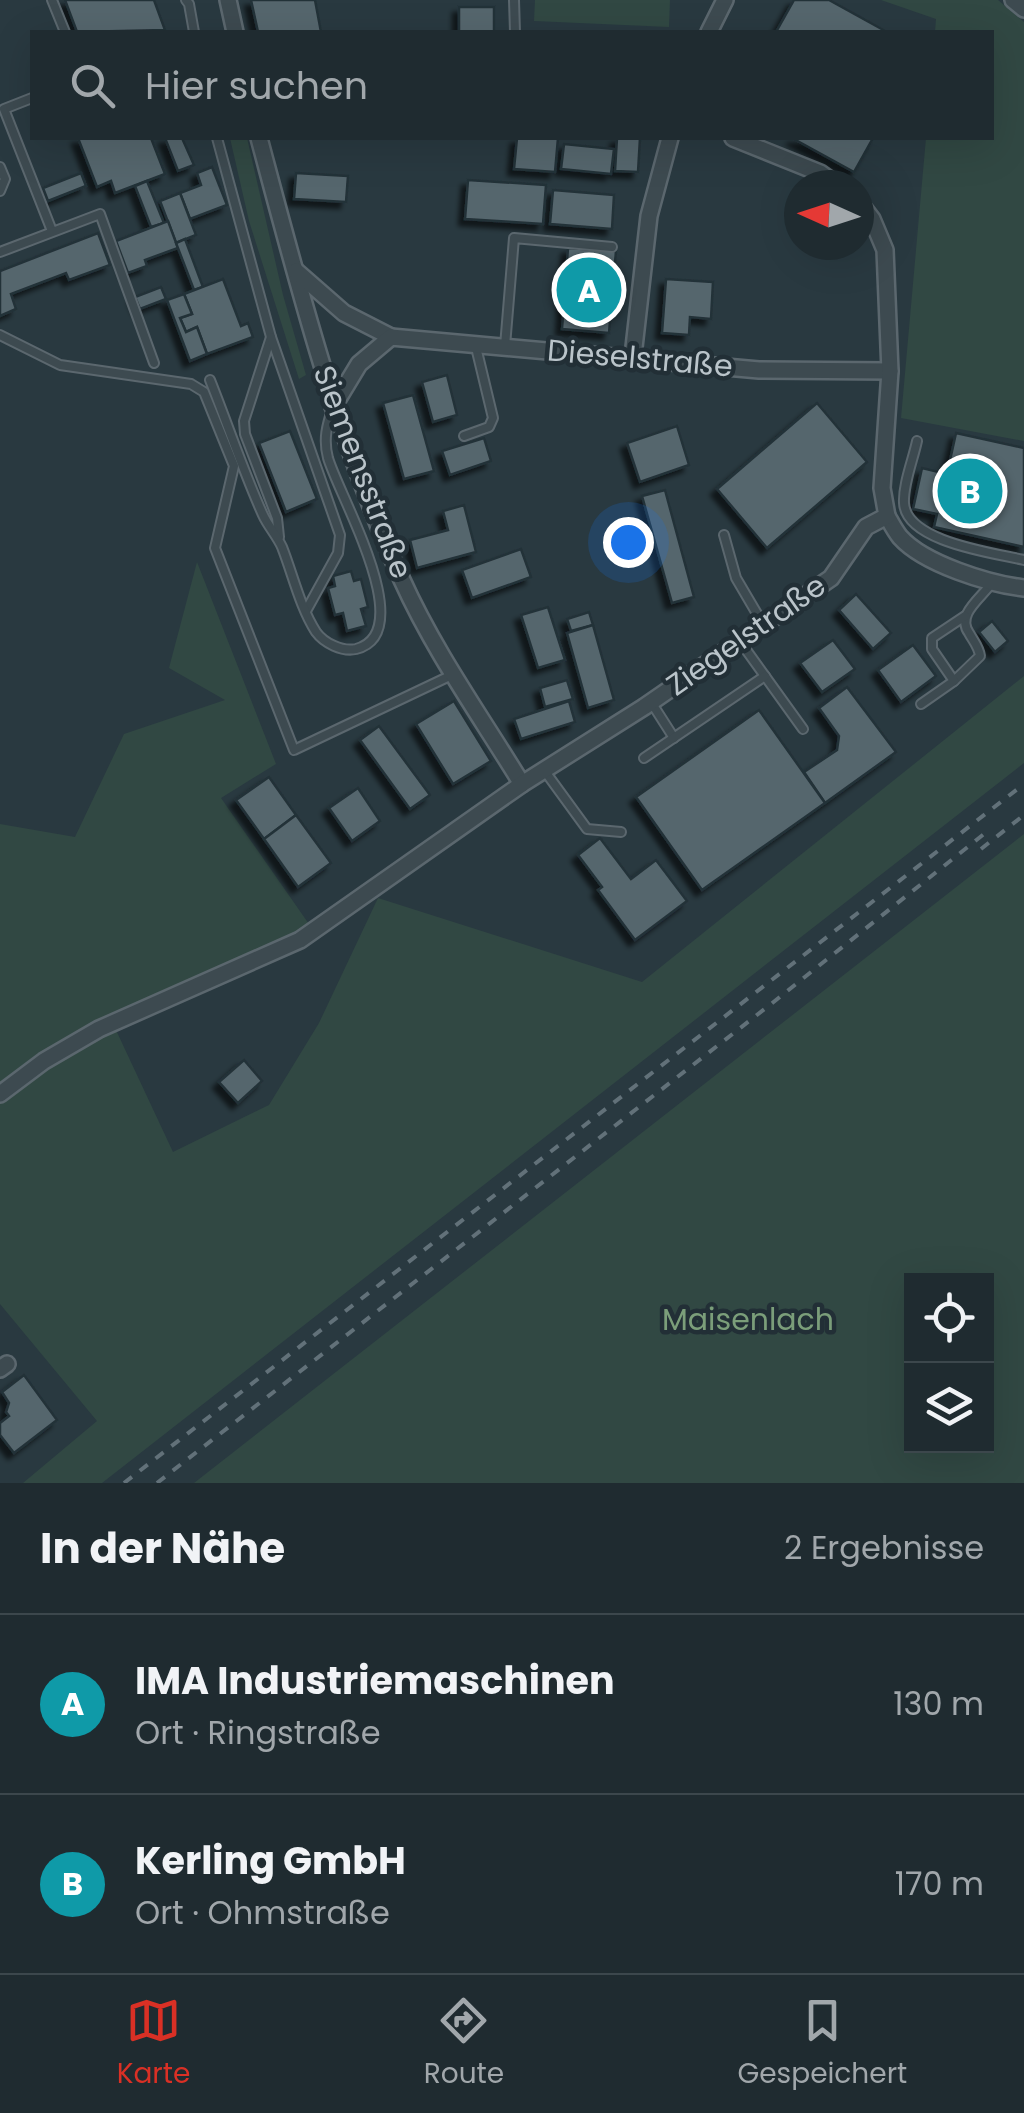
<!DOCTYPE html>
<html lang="de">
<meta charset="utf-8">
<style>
:root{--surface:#1f2b30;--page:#273338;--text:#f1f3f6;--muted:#a1a7ab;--line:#3c474c;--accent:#d93025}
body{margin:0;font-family:Poppins,sans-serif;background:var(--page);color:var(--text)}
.controls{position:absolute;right:30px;bottom:30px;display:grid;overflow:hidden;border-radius:0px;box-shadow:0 10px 40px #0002}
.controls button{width:90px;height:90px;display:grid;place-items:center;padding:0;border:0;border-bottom:2px solid var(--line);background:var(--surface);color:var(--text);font:50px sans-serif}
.compass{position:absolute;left:784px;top:170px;width:90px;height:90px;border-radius:50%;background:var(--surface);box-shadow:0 10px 40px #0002;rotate:273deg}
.you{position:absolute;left:628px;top:542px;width:35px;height:35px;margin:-25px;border:8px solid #fff;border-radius:50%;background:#1a73e8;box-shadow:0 0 0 15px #1a73e833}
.badge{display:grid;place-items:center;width:65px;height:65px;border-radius:50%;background:var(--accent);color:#fff;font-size:32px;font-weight:700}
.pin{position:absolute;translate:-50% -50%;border:5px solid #fff;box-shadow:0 2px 10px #0006}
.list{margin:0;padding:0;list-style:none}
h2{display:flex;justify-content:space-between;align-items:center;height:130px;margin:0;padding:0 40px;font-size:42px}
h2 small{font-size:32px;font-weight:400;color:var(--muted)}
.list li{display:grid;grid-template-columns:65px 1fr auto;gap:30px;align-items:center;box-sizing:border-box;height:180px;padding:0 40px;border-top:2px solid var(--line)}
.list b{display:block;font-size:38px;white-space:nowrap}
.list p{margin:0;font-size:32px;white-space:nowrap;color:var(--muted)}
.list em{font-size:32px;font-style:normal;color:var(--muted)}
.icon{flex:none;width:55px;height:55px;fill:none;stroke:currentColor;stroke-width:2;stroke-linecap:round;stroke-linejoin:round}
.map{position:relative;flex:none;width:1024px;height:1483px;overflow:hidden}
.search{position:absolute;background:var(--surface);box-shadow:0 10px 40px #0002;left:30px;right:30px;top:30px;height:110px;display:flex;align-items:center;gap:25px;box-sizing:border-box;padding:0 35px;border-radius:0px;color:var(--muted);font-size:38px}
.sheet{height:490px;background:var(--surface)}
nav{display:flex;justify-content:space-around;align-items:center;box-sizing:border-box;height:140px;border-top:2px solid var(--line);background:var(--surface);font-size:28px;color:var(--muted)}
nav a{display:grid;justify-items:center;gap:5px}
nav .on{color:var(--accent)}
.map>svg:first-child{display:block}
.green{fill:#314843;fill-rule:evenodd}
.building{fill:#55666d;stroke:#243138;stroke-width:2.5;filter:url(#shadow)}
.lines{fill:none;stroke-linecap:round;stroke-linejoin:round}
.lane-casing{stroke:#5b676e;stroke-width:12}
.street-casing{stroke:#5b676e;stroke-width:20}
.lane{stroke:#3d4a50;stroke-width:8}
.street{stroke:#3d4a50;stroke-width:15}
.rail{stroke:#627179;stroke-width:4;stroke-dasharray:10 10;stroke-linecap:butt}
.labels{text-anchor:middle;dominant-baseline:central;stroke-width:9;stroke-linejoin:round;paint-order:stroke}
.street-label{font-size:30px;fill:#bac4ca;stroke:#222f36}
.park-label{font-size:30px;fill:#7b9e7a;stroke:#222f36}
</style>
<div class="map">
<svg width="1024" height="1483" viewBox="0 0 1024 1483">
<defs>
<filter id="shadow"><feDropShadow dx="-6" dy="6" stdDeviation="2.5" flood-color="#0009"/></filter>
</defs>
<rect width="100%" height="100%" fill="#293940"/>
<g class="green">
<polygon points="535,0 670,0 669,27 534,21"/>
<polygon points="881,0 998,0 1024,22 1024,441 901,418 926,138 992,138 992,32 935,32 936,19"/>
<polygon points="230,138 247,138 283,295 306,375 299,379 249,221"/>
<polygon points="197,562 276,764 221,798 318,937 115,1028 173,1152 269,1105 319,1023 378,898 642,982 1024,676 1024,763 102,1483 23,1483 97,1421 0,1304 0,824 75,837 124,734 225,700 169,668"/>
<path d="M1024 834V1483H194ZM912 1280H986V1446H912Z"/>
</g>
<g class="building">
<polygon points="65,0 154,0 165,30 77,32"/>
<polygon points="251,0 315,0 321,32 258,32"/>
<polygon points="794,0 829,0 887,32 776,32"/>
<rect x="459" y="7" width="35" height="25"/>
<polygon points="78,138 151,138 165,174 115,193 111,181 97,187"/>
<polygon points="165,138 182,138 194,165 178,171"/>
<polygon points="517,138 558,138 555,172 514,169"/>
<polygon points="617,138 640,138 638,172 615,171"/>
<polygon points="792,138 873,138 854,172"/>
<polygon points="564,144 614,149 611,174 561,169"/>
<polygon points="212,167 227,205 190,219 180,193 201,185 197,173"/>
<polygon points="81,173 86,186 48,201 43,188"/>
<polygon points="296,173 348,176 346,202 294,199"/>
<polygon points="468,180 546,185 543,224 465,219"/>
<polygon points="147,181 164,223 151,227 135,186"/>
<polygon points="553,190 614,195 612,229 550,224"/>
<polygon points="180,193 196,235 176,243 160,201"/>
<polygon points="168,221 178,248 145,260 147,266 128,273 116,241"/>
<polygon points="98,233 110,265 69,280 66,273 11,294 16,309 0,316 0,271"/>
<polygon points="185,239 203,287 194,290 176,243"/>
<polygon points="568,248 616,251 609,333 562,329"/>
<polygon points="223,279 241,326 248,323 253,337 207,354 197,327 186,332 180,318 192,314 184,294"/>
<polygon points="666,279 713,282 711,319 690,317 689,335 662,333"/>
<polygon points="161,287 166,299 140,309 135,297"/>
<polygon points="184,294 192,314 180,318 186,332 197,327 207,354 190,361 167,300"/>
<polygon points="447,375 457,415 433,422 422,382"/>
<polygon points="413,395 434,471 404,479 383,403"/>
<polygon points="817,403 867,462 767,548 717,489"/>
<polygon points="677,426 689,465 640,482 627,443"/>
<polygon points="290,431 317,499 286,512 259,443"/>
<polygon points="956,433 1024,448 1024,547 934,527 937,514 913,509 922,468 947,474"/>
<polygon points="484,438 491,461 450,475 442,451"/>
<polygon points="665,490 694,597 672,603 642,496"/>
<polygon points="464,505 476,552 417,568 410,540 448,530 443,511"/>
<polygon points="521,549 531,577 472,598 462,570"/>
<polygon points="351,571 354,581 361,579 368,607 361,609 366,626 347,631 343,613 335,615 328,588 335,586 333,576"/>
<polygon points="856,594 891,633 873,649 839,610"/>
<polygon points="548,607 565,660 538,668 521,615"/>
<polygon points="589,612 593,625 571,631 567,619"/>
<polygon points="992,621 1008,641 995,652 979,632"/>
<polygon points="593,625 614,700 588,708 567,633"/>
<polygon points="833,640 855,669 822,692 800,663"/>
<polygon points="913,645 936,676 901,702 878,670"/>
<polygon points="567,680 573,699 545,707 540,688"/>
<polygon points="847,687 896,752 825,803 804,772 837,750 839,736 819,708"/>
<polygon points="454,701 491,761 453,784 416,724"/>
<polygon points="569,701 575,722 521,739 514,719"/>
<polygon points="759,710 825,803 702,890 636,797"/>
<polygon points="379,726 430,795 410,809 360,740"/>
<polygon points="269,777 296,815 264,839 236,800"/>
<polygon points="358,788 380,821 352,841 329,808"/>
<polygon points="296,815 331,863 298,887 264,839"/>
<polygon points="600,838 631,879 656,860 687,901 635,940 598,890 602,887 578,855"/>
<polygon points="244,1060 262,1081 238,1103 219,1082"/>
<polygon points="24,1375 57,1420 14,1453 0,1435 0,1423 9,1416 6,1412 9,1403 2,1392"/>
</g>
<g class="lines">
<g class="lane-casing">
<g id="lane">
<polyline points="52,0 65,32"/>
<polyline points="186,0 189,4 194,32"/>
<polyline points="514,0 515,32"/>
<polyline points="32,98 4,109 52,231"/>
<polyline points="217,138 271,337 244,421 245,434 277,518 279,537"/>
<polyline points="0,167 5,179 0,191"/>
<polyline points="0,252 100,214 154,363"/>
<polyline points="0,335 60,365 191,384 204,392 234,466 215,548 294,750 454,674"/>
<polyline points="271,337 340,535 338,553 306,611"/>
<polyline points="505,346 514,238 612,247"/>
<path d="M210 380C228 425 243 471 263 515 268 526 277 536 282 547 293 575 300 607 316 632 324 643 342 652 356 649 420 633 339 496 328 458 323 439 327 425 333 407"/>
<polyline points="464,436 489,427 493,418 475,343"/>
<path d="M917 441C913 460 903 484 904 503 906 542 994 553 1024 560"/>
<polyline points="724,535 736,578 763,624"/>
<polyline points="739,640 803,729"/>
<path d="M954 681 980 656C979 647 974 642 969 633 956 615 980 599 991 584"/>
<polyline points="651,702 674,738"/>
<polyline points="921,704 954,681 932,649 932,638 965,616"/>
<polyline points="644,758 765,676"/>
<polyline points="544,770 587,829 621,832"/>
</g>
</g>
<g class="street-casing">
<g id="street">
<polyline points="228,0 235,32"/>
<polyline points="1013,0 1024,9"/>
<polyline points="709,32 725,0"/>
<path d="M259 138C299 288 337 438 402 580 434 651 481 717 522 784"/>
<polyline points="733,138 820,173 837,185"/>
<polyline points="296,271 344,313 391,337"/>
<polyline points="633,356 649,216 670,138"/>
<polyline points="333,407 359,364 391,337 759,370 890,371"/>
<path d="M887 516C891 523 895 531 900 537 924 564 989 584 1024 588"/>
<polyline points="0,1094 44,1061 99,1029 300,940 522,784 644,707 831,578 866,527 887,516 882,488 890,371 885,250 872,219 859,202"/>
<polyline points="0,1369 7,1364"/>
</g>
</g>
<use href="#lane" class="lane"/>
<use href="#street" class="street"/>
<g class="rail">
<polyline points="981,849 1024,815"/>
<polyline points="124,1483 1024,784"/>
<polyline points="157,1483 771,1004 989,830"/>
</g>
</g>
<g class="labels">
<g class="street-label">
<text transform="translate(640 358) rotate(5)">Dieselstraße</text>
<text transform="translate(363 472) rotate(69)">Siemensstraße</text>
<text transform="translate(746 635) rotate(-35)">Ziegelstraße</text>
</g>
<g class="park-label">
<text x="748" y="1319">Maisenlach</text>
</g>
</g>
</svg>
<div class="controls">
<button><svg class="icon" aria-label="locate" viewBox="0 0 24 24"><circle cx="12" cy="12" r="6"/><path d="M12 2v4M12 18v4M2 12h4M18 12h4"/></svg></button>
<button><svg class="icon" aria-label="layers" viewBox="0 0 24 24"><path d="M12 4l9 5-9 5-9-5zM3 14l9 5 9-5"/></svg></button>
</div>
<svg class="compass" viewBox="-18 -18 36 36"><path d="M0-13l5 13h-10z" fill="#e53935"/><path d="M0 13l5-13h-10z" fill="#a1a7ab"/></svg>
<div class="you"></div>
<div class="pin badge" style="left:589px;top:290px;background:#0f9aa8">A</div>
<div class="pin badge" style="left:970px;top:491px;background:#0f9aa8">B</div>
<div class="search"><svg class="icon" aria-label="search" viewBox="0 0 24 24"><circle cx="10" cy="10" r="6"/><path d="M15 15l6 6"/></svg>Hier suchen</div>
</div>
<section class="sheet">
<h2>In der Nähe<small>2 Ergebnisse</small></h2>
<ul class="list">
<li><span class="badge" style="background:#0f9aa8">A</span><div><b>IMA Industriemaschinen</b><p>Ort · Ringstraße</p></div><em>130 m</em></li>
<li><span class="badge" style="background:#0f9aa8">B</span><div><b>Kerling GmbH</b><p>Ort · Ohmstraße</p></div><em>170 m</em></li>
</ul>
</section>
<nav>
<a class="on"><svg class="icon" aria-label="map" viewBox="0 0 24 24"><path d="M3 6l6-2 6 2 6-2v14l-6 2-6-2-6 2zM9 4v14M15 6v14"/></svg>Karte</a>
<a><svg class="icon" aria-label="directions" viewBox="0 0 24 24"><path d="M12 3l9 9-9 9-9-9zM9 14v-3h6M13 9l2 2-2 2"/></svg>Route</a>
<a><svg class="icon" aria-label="saved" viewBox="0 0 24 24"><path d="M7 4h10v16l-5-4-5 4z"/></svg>Gespeichert</a>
</nav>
